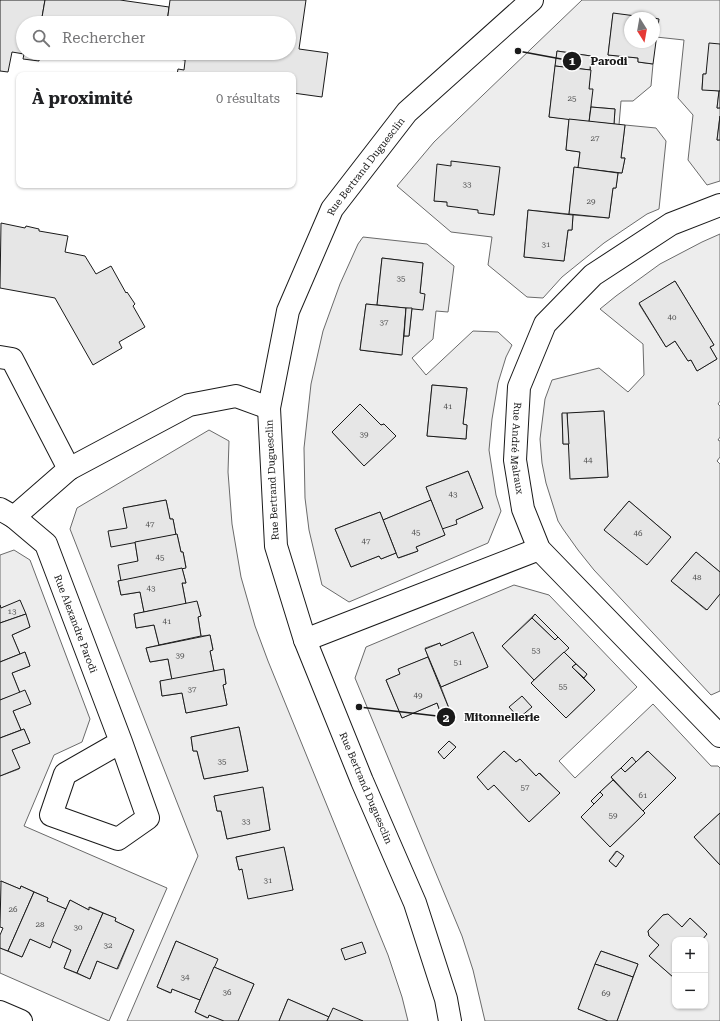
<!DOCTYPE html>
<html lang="fr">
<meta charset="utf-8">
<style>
:root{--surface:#fff;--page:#f6f6f6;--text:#202124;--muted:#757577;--line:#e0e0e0}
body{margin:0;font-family:"Roboto Serif",serif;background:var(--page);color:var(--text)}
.controls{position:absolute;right:12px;bottom:12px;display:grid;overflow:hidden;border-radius:8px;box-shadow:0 1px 3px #0004}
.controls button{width:36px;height:36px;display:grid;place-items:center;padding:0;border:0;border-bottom:1px solid var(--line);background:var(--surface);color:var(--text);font:20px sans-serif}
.compass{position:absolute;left:624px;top:12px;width:36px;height:36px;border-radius:50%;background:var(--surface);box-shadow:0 1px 3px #0004;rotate:169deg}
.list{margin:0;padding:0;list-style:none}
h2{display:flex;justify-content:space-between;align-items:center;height:52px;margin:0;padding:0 16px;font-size:17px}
h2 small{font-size:13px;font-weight:400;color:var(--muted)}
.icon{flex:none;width:22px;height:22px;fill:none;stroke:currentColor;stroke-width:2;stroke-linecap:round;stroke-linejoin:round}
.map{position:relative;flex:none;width:720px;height:1021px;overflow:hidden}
.search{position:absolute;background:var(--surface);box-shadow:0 1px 3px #0004;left:16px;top:16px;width:280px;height:44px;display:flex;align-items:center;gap:10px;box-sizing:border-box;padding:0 14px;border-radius:22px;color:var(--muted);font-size:15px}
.panel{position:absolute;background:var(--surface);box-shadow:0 1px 3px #0004;left:16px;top:72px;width:280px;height:116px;border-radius:8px}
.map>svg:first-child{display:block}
.built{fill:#ededed;stroke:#6a6a6a;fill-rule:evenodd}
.building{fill:#e6e6e6;stroke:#1a1a1a}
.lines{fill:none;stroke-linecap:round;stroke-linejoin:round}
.street-casing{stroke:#1a1a1a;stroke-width:24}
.street{stroke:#fff;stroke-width:22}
.labels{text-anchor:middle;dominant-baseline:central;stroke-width:3;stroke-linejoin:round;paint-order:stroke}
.number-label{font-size:8px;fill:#4d4d4d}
.street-label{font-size:10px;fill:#1a1a1a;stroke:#fff}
.leader{fill:none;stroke:#1a1a1a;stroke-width:1.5}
.callout-dot{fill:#1a1a1a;stroke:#fff;stroke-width:1.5}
.mark-label{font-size:12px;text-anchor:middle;font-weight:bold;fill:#fff}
.callout-label{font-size:11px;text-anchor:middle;font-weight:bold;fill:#1a1a1a;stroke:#fff;stroke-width:3;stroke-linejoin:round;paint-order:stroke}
</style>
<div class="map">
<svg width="720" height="1021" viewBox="0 0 720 1021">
<rect width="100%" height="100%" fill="#fff"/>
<g class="built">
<path d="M582 0H720V44L706 74H703L702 89 719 91 717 108H720V116L717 140H720V181L707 185 688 160 693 115 678 98 684 40 656 37 654 18 613 14 608 55 638 58V62L653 64 651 86 633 101H621L619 125 614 124 615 109 591 107 589 89 591 56 557 51 549 117 569 119 566 150 580 152 578 168H574L569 214 528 210 524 257 564 261 568 230H572L573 215 609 218 613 188H616L618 173H622L625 158H621L625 125 656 128 666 141 659 209 647 214 604 243 562 277 543 298 527 297 488 265 492 237 451 232 397 186 434 142ZM451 166 499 168 494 215 478 210 447 202 434 201Z"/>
<path d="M720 234V401L718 404 720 406V437L718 440 720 441V457L717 461 720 464V572L696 552 671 581 706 610 720 594V691L711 695 594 570 578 550 563 529 558 521 546 483 542 463 540 439 545 399 552 380 599 368 628 392 644 375 643 344 600 309 616 296 660 264 702 242ZM675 281 714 345 710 347 717 359 697 371 691 360 688 361 675 341 666 347 639 304ZM604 411 608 477 571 479 569 444H563L562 414ZM629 501 670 536V537L604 530Z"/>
<path d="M363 237 427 244 454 266 448 312 436 311 433 339 412 358 426 375 473 331 498 332 512 345 506 357 498 383 492 419 489 450 496 495 501 511 488 543 349 602 322 585 309 530 305 498 304 448 311 384 323 331 340 284 358 244ZM382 258 423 263 420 293 412 308 409 336H404L401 355 360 350 366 304 377 305ZM432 385 467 388 463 424 467 425 466 439 427 436ZM360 404 381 425 384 424 395 436 364 466 332 432ZM468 471 483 508 456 520 442 529 445 535 416 547 418 551 399 558 396 553 381 559 379 556 351 567 335 529 380 512 383 520 431 500 426 487Z"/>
<path d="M209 430 229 441 228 472 232 524 241 577 255 626 268 661 388 955 402 997 408 1021H363L329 1017 288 999 279 1021H238L254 984 214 967 217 959 176 941 157 987 170 993 172 989 200 1000 195 1012 207 1018 209 1015 224 1021H127L198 856 70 529 77 508ZM166 500 170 519H173L176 535 177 534 181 552H183L186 567 182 568 186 583H182L186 604 197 602 201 616 198 617 201 636 210 635 213 649 210 651 214 671 224 670 226 684 223 685 227 705 186 713 182 693 162 696 160 681 172 680 168 659 150 662 146 648 159 645 154 625 136 628 134 614 144 612 140 592 121 595 118 581H121L138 561 135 542 123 508ZM239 727 248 771 204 779 197 751H193L191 737ZM263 788 270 830 227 839 221 811H217L214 796ZM284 848 293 890 242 869 239 870 236 857Z"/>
<polygon points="14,550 30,560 90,719 82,742 54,755 24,826 167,888 109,1021 0,973 0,948 22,957 30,939 49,947 52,941 71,950 64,968 90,979 97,961 118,969 134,930 115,921 115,918 90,907 89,910 70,900 66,909 47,901 48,898 21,886 20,889 1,881 0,882 0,776 19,769 12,750 30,743 24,729 21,730 13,711 30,704 25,691 20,693 12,673 30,666 25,652 20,654 12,635 30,627 20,601 1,608 0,605 0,555"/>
<path d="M514 585 549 595 637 687 559 761 575 778 653 704 711 766H718L720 768V813L694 837 720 865V1021H617L638 964 601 951 578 1009 608 1021H485L473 970 462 936 355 678 366 647ZM535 614 568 648 564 652 587 674 584 678 595 690 566 718 531 683 534 680 502 646ZM473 633 488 667 441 687 450 711 441 714 437 703 402 718 386 680 400 674 399 669 428 657 425 648 440 643 441 646ZM522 696 531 707 520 718 510 708ZM449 741 456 747 444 758 438 752ZM504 751 516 762 520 759 536 776 540 773 559 793 529 822 494 785 488 789 477 777ZM647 751 676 778 643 811 645 813 610 847 581 817 594 804 600 792 613 780 611 777 636 762ZM616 851 623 857 616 867 609 861ZM663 915H668L682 927 690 918 707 934 702 940H705V1006H675V975L673 977 649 956 659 945 649 936 648 931Z"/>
</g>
<g class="building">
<polygon points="0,0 45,0 41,23 23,23 23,53 40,53 39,61 23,59 24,54 12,52 8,72 0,71"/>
<polygon points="45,0 120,0 169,7 167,23 41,23"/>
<polygon points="170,0 306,0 299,49 328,53 322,97 293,93 293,75 177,75 178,69 184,70 186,53 289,53 289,23 167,23"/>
<polygon points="613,13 651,18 630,18 630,42 654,42 654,18 659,19 653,64 638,62 638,58 608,55"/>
<polygon points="709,43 720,44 720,91 702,90 703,74 706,74"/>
<polygon points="557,51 591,56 590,70 555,66"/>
<polygon points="140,53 186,53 185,60"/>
<polygon points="555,66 591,70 589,89 593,89 589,122 549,117"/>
<polygon points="719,91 720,91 720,108 717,108"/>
<polygon points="591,107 615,109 614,124 589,122"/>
<polygon points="720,116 720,140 717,140"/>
<polygon points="569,119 625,125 621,158 625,158 622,173 578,168 580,152 566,150"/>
<polygon points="451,161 500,167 494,215 478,213 478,210 447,206 447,202 434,201 437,164 451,166"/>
<polygon points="574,167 618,173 616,188 613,188 609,218 569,214"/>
<polygon points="528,210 573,215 572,230 568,230 564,261 524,257"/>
<polygon points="1,223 25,228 26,226 39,229 39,231 68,236 65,252 85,256 96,274 111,266 126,293 127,292 135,304 133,306 145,327 119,342 122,348 93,365 55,298 0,288"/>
<polygon points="382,258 423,263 420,293 425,294 423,310 377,305"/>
<polygon points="675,281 714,345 710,347 717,359 697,371 691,360 688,361 675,341 666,347 639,303"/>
<polygon points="366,304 406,308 402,355 360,350"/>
<polygon points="406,308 412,308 409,336 404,336"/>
<polygon points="432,385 467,388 463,424 467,425 466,439 427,436"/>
<polygon points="360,404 381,425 384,424 396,436 364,466 332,432"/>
<polygon points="604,411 608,477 570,479 567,413"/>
<polygon points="562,413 567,413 569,444 563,444"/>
<polygon points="468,471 483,508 456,520 457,524 442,529 426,487"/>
<polygon points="166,500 170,519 173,519 176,535 111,547 108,531 127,528 123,508"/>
<polygon points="431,500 445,535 416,547 418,551 398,558 383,520"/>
<polygon points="629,501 671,537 647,565 604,530"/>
<polygon points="380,512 396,553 381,559 379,556 351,567 335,529"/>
<polygon points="177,534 181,552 183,552 186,568 121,581 118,565 138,561 135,542"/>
<polygon points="696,552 720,572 720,594 707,610 671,581"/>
<polygon points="182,568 186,583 182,583 186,604 144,612 140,592 121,595 118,581"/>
<polygon points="20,600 26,614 0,623 0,605 1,608"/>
<polygon points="197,601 201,616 198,617 201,636 159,645 154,625 136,628 134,614"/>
<polygon points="26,614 30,627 12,635 20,654 0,662 0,623"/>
<polygon points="535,614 558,637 555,640 532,618"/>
<polygon points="532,618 555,640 558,637 569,648 534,680 502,646"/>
<polygon points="473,632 488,667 441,687 425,649 440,643 441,646"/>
<polygon points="210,635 213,650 210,651 214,671 172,680 168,659 150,662 146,648"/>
<polygon points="25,652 30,666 12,673 20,693 0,700 0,662"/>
<polygon points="564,652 576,664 572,667 595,690 566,718 531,683"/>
<polygon points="428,657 450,711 441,714 437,703 402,718 386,680 400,674 398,669"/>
<polygon points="576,664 587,674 584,678 572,667"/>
<polygon points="224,669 226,684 223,685 227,705 186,713 182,693 162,696 160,681"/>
<polygon points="25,690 31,704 13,711 21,730 0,738 0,700"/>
<polygon points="522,696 532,707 519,718 509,707"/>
<polygon points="239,727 248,771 204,779 197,751 193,751 191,737"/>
<polygon points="24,729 30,743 12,750 20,768 0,776 0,738"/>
<polygon points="449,741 456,747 444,759 438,752"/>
<polygon points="504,751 516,762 520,759 536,776 539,773 560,793 529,822 494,785 488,790 477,777"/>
<polygon points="648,751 676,778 643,811 611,777 621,768 625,772"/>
<polygon points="632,757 636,762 625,772 621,768"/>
<polygon points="613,780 645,813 610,847 581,817 603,795 600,792"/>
<polygon points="263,787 270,830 227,839 221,811 217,811 214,796"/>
<polygon points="600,792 603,795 594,804 591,801"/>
<polygon points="720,813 720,865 694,837"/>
<polygon points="284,847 293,890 248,899 242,869 239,870 236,857"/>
<polygon points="617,851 624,856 616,867 609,861"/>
<polygon points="1,881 20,889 21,886 34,892 8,951 0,948 0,935 3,928 0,927"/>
<polygon points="34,892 48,898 47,901 66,909 50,948 30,939 22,957 8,951"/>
<polygon points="70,900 89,910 89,907 103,913 77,973 64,968 71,950 52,941"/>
<polygon points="103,913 116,918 115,921 134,930 117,969 97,961 90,979 77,973"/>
<polygon points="668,914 682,927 690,918 707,934 702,940 675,940 675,975 673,977 649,956 659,945 649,936 648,931 663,915"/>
<polygon points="176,941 218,959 200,1000 172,989 171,993 157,987"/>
<polygon points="362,942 366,953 345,960 341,949"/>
<polygon points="601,951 638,964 633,977 595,964"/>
<polygon points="595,964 633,977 617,1021 608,1021 578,1009"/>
<polygon points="214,967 254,984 238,1021 224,1021 209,1015 208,1018 195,1012"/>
<polygon points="288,999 329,1017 327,1021 279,1021"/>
<polygon points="333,1008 363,1021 327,1021"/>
</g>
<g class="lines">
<g class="street-casing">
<g id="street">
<path id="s1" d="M720 205 671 224 593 275 545 324 519 387 515 460 523 509 539 549 720 736"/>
<polyline points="0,357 12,359 69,469"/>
<polyline points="0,509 14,517 69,469 189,405 236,396 269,408"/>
<path id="s2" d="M14 517 46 544 121 742 148 818 118 839 51 815 65 774 121 742"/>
<polyline points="305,640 539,549"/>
<polyline points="0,1012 21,1021"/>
<path id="s3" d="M450 1021 446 999 415 903 362 781 305 640 276 546 269 408 288 311 332 209 407 112 532 0"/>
</g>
</g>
<use href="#street" class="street"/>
</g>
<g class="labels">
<g class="number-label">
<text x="572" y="98">25</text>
<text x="595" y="138">27</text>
<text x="467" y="184">33</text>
<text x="591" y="201">29</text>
<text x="546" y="244">31</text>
<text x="401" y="278">35</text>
<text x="672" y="317">40</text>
<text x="384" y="322">37</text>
<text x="448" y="406">41</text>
<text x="364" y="434">39</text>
<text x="588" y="460">44</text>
<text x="453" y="494">43</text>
<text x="150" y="524">47</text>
<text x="416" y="532">45</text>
<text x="638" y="533">46</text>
<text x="366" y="541">47</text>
<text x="160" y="557">45</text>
<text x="697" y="577">48</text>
<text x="151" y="588">43</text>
<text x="12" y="611">13</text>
<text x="167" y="621">41</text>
<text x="536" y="650">53</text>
<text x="180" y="655">39</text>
<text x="458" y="662">51</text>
<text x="563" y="686">55</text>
<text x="192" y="689">37</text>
<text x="418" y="695">49</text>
<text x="222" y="761">35</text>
<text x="525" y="787">57</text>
<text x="643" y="795">61</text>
<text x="613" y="815">59</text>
<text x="246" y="821">33</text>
<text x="268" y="880">31</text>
<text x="13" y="909">26</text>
<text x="40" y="924">28</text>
<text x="78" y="927">30</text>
<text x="108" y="945">32</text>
<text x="185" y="977">34</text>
<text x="227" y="992">36</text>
<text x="606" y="993">69</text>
</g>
<g class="street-label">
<text stroke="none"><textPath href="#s3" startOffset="909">Rue Bertrand Duguesclin</textPath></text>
<text stroke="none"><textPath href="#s1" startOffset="344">Rue André Malraux</textPath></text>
<text transform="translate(272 480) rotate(-93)">Rue Bertrand Duguesclin</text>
<text stroke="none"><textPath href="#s2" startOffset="127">Rue Alexandre Parodi</textPath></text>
<text transform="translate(366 788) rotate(67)">Rue Bertrand Duguesclin</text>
</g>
</g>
<path class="leader" d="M518 51L572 61M359 707L446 717"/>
<g class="callout-dot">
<circle cx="518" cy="51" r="4"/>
<circle cx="359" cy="707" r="4"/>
<circle cx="572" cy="61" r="10"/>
<circle cx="446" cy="717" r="10"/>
</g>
<g class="mark-label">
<text x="572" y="65">1</text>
<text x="446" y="722">2</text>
</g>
<g class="callout-label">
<text x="609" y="65">Parodi</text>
<text x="502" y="721">Mitonnellerie</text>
</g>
</svg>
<div class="controls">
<button>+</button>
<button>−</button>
</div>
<svg class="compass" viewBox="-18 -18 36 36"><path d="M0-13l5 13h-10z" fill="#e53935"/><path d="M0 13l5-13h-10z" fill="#757577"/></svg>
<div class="search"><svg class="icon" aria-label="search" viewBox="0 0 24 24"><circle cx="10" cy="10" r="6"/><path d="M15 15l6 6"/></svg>Rechercher</div>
<section class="panel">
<h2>À proximité<small>0 résultats</small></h2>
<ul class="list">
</ul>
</section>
</div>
